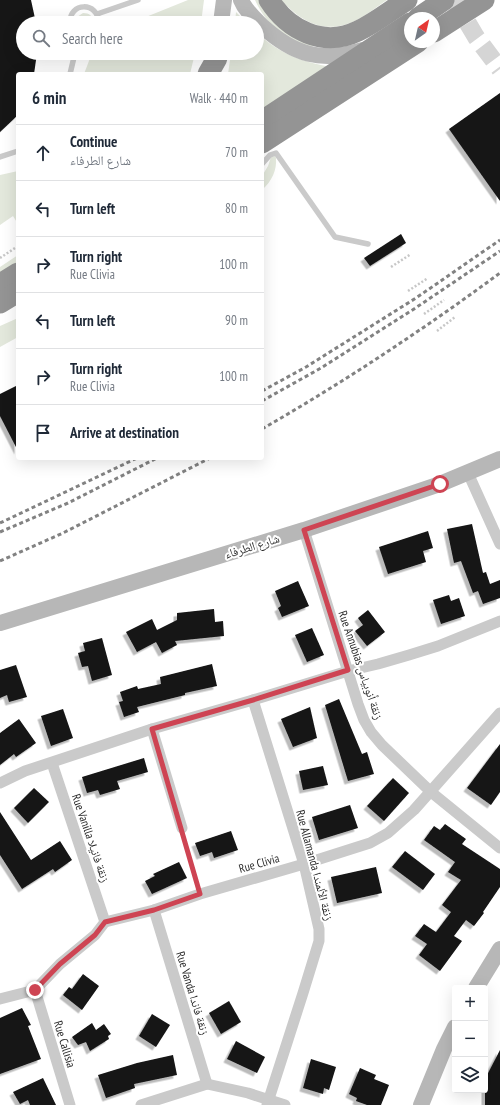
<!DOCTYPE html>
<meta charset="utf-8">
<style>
:root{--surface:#fff;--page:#f2f2f3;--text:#1f2937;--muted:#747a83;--line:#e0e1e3}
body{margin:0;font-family:"PT Sans Narrow","Noto Naskh Arabic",sans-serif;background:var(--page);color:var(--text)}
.controls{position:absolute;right:12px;bottom:12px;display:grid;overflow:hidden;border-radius:4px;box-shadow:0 4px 16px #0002}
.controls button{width:36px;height:36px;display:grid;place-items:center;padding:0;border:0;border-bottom:1px solid var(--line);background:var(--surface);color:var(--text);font:20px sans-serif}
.compass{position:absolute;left:404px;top:12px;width:36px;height:36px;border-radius:50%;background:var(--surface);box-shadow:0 4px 16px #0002;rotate:34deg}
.stop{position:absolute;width:12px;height:12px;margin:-9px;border:3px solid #ce4453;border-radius:50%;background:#fff}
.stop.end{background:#ce4453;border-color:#fff;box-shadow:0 1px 4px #0008}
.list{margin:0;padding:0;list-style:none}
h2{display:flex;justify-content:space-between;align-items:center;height:52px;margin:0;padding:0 16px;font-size:17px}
h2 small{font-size:13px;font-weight:400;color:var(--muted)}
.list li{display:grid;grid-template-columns:26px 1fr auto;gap:12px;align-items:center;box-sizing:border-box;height:56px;padding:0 16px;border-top:1px solid var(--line)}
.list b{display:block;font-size:15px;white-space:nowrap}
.list p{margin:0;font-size:13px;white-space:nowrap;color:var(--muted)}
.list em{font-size:13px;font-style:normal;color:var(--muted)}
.icon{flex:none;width:22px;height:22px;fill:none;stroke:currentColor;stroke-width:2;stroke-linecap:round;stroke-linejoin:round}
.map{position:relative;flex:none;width:500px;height:1105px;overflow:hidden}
.search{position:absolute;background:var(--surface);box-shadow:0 4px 16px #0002;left:16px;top:16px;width:248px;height:44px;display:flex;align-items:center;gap:10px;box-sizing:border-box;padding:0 14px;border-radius:22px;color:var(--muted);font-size:15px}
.panel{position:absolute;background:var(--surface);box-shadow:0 4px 16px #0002;left:16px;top:72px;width:248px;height:388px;border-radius:4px}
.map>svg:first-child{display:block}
.green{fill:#e3e8dc}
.building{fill:#141414;filter:url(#shadow)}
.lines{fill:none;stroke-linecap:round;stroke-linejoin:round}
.primary-tunnel{stroke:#d5d5d5;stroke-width:18;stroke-dasharray:18 9;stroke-linecap:butt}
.path{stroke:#c7c7c7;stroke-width:2.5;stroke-dasharray:2 2;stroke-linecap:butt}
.lane{stroke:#cacaca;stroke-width:5.5}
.street{stroke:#cacaca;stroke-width:11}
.secondary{stroke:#b7b7b7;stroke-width:16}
.highway{stroke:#949494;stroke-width:21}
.rail{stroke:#828282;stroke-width:3;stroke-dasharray:4 3;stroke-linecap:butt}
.route{stroke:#ce4453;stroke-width:5}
.labels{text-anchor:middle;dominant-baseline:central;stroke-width:4;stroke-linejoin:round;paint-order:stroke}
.street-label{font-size:12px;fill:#2d2d2d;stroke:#fff}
</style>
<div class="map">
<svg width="500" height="1105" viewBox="0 0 500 1105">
<defs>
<filter id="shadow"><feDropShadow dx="-3.5" dy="3.5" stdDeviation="0" flood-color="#0004"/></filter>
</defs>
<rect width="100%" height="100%" fill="#fff"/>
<g class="green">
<polygon points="188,0 204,0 201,23 131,23"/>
<path d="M255 0H261L313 44V46L312 47C304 44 295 42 288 38 274 31 261 14 255 0Z"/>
<path d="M281 0H387C375 8 363 18 350 23 321 34 300 20 281 0Z"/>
<polygon points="236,12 247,23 235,23"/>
<path d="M83 13C89 13 94 16 93 23H77V17Z"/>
<path d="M257 33C279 53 303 63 333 67L262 110V74H228L231 53H257Z"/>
<polygon points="92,53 195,53 190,74 84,74"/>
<path d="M275 156 276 158C277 170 272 181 262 190V176L268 166 271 157Z"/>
<polygon points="18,171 18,224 13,216 0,225 0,175"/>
<polygon points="18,255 18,265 0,276 0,267"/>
<polygon points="18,318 18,337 0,347 0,326"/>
</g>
<g class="building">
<polygon points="0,0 31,0 36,23 23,23 23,53 37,53 34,74 18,74 18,115 0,132"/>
<polygon points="500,93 500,201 449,129"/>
<polygon points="401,234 406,243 370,266 364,258"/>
<polygon points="18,385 18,451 0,416 0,394"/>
<polygon points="472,524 483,573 486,572 490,584 500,580 500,598 483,604 478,591 473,593 461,561 454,563 447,529"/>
<polygon points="428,531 433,548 423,551 426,562 388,574 379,547"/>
<polygon points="298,581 309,606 282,617 278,608 281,606 275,591"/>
<polygon points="449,595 451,601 459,598 465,616 441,624 433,600"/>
<polygon points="214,609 215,622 223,621 224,636 175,641 177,645 162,653 156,642 137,652 126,632 152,619 157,630 177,620 177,613"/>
<polygon points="368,610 385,632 367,646 355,631 363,625 358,618"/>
<polygon points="312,628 324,655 307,662 295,635"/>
<polygon points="102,638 112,675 92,681 88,666 82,667 78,653 85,651 83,643"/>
<polygon points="212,664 217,686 185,693 185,695 137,707 139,712 124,717 119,702 123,701 120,692 137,686 138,689 161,684 160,677"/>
<polygon points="16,665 27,697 9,702 7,695 0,698 0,670"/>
<polygon points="339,699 362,754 367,752 374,774 348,781 325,705"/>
<polygon points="310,707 317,738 293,747 281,719"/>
<polygon points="63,709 73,738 51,746 41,716"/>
<polygon points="19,719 36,743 16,757 14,754 0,765 0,733"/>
<polygon points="500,744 500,792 491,805 467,788"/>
<polygon points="144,758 148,772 117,781 120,789 100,795 98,790 87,793 82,777"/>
<polygon points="323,766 328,785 303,790 299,771"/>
<polygon points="393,778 409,793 384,821 367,806"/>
<polygon points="34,788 49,802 28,823 14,808"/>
<polygon points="350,805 358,828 319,840 312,817"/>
<polygon points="0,812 31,860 60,841 72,860 55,872 53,869 22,889 0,855"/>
<polygon points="445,824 466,839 462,844 500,869 500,887 483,912 484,913 474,926 466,920 454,936 462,941 440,971 419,955 427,944 415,936 424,924 436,932 451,912 442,905 461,880 448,872 455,862 424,840 434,826 440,830"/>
<polygon points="231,831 238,850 214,858 212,852 200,856 195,843"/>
<polygon points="405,851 435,874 423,890 392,867"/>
<polygon points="179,862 187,878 152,894 145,881 155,876 153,874"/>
<polygon points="376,867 382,893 337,903 331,877"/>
<polygon points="83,974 99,986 82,1010 63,995 69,987 72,989"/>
<polygon points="229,1001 241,1022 221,1034 209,1013"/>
<polygon points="22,1008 31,1025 28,1026 41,1059 0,1074 0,1018"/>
<polygon points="152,1014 170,1025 156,1047 139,1036"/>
<polygon points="92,1023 96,1030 104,1024 111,1034 108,1036 109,1039 90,1051 86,1042 78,1045 72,1037"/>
<polygon points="236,1041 265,1057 257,1073 227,1059"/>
<polygon points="500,1050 500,1105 485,1105 485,1079"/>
<polygon points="173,1055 177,1075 134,1084 135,1088 106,1098 98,1075 137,1063"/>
<polygon points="311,1059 336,1067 329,1090 324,1088 323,1094 303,1088"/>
<polygon points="360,1068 376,1075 374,1079 389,1085 381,1105 367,1105 356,1101 357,1098 349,1094"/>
<polygon points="43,1078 56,1105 30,1105 28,1100 20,1104 13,1092"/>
</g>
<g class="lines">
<polyline class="primary-tunnel" points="454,0 476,37 500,69"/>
<g class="path">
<polyline points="0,258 18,246"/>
<polyline points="391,267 411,254"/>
<polyline points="408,291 428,278"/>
<polyline points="424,314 444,300"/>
<polyline points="437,331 455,317"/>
<polyline points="184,838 197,884"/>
</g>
<g class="lane">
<polyline points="97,14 138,0"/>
<path d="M70 23C69 2 98 1 99 23"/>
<polyline points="70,74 75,53"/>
<polyline points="0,157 18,151"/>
<polyline points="262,164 270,155 276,153 335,237 368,244"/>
</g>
<g class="street">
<polyline points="468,473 500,544"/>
<polyline points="304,530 358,704 364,720 371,732 382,745 431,792 500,848"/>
<polyline points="253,700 304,864 319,929 319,941 303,993 267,1105"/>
<polyline points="152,729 182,828"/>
<polyline points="52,763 105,922"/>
<polyline points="0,783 25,771 152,729 253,700 348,671 378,664 409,655 438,646 500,621"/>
<polyline points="154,910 207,1084"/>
<polyline points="35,990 70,1105"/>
<polyline points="0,999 35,990 60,964 95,935 105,922 154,910 200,894 304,864 370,843 388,833 414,810 500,713"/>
<polyline points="141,1105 207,1084 248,1093 285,1105"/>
</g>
<g class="secondary">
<path d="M241 0C245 10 254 18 262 26 294 55 321 63 363 50"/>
<polyline points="221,23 224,0"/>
<polyline points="0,623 304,530 440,484 500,459"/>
<polyline points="476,988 500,949"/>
<polyline points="421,1105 444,1049 455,1027"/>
</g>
<g class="highway">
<path d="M269 0C288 30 323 48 358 31 375 23 391 10 407 0"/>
<polyline points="418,18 444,0"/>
<polyline points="434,32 484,0"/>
<polyline points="208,74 217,58"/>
<polyline points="262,121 410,23"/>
<polyline points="262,143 418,42"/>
<polyline points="0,284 18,273"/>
<polyline points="0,303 18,292"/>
</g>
<g class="rail">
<polyline points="262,391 306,367 416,298 500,240"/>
<polyline points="262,401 321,368 414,309 500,251"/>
<path d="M262 429C344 382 424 329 500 273"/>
<polyline points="0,523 137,458"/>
<polyline points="0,532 68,503 157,458"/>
<polyline points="0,561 63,533 210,458"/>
</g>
</g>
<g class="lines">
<polyline class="route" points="35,990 60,964 95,935 105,922 154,910 200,894 152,729 253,700 348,670 304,530 440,484"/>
</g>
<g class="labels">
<g class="street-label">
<text transform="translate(252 546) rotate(-17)">شارع الطرفاء</text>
<text transform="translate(361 665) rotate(71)">Rue Annubias زنقة أنوبياس</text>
<text transform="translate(91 838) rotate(71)">Rue Vanilla زنقة فانيلا</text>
<text transform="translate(259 863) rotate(-16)">Rue Clivia</text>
<text transform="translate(315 865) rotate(75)">Rue Allamanda زنقة الألمندا</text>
<text transform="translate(193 993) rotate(73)">Rue Vanda زنقة فاندا</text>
<text transform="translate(65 1044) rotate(73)">Rue Callisia</text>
</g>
</g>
</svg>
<div class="controls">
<button>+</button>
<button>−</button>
<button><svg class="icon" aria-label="layers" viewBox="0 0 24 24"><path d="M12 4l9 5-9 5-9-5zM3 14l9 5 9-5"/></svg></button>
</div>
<svg class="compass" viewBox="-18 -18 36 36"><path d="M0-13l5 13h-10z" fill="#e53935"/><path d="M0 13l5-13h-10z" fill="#747a83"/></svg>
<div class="stop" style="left:440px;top:484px"></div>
<div class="stop end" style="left:35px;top:990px"></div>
<div class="search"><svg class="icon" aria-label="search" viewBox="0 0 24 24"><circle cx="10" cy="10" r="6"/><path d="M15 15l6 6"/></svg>Search here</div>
<section class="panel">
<h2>6 min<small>Walk · 440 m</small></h2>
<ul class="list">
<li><svg class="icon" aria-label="ahead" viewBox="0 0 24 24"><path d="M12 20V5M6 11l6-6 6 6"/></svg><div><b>Continue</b><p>شارع الطرفاء</p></div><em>70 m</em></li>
<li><svg class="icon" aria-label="left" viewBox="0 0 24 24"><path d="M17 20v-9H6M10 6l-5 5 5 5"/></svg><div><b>Turn left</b></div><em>80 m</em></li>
<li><svg class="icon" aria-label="right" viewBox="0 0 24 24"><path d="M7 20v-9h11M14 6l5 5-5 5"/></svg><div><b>Turn right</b><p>Rue Clivia</p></div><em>100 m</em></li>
<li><svg class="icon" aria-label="left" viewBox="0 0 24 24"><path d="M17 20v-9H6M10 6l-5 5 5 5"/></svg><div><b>Turn left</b></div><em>90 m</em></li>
<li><svg class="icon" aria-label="right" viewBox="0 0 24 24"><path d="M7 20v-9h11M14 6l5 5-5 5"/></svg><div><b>Turn right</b><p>Rue Clivia</p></div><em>100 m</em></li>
<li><svg class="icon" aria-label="arrive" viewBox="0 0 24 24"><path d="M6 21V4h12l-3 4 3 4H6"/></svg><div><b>Arrive at destination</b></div></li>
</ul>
</section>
</div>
